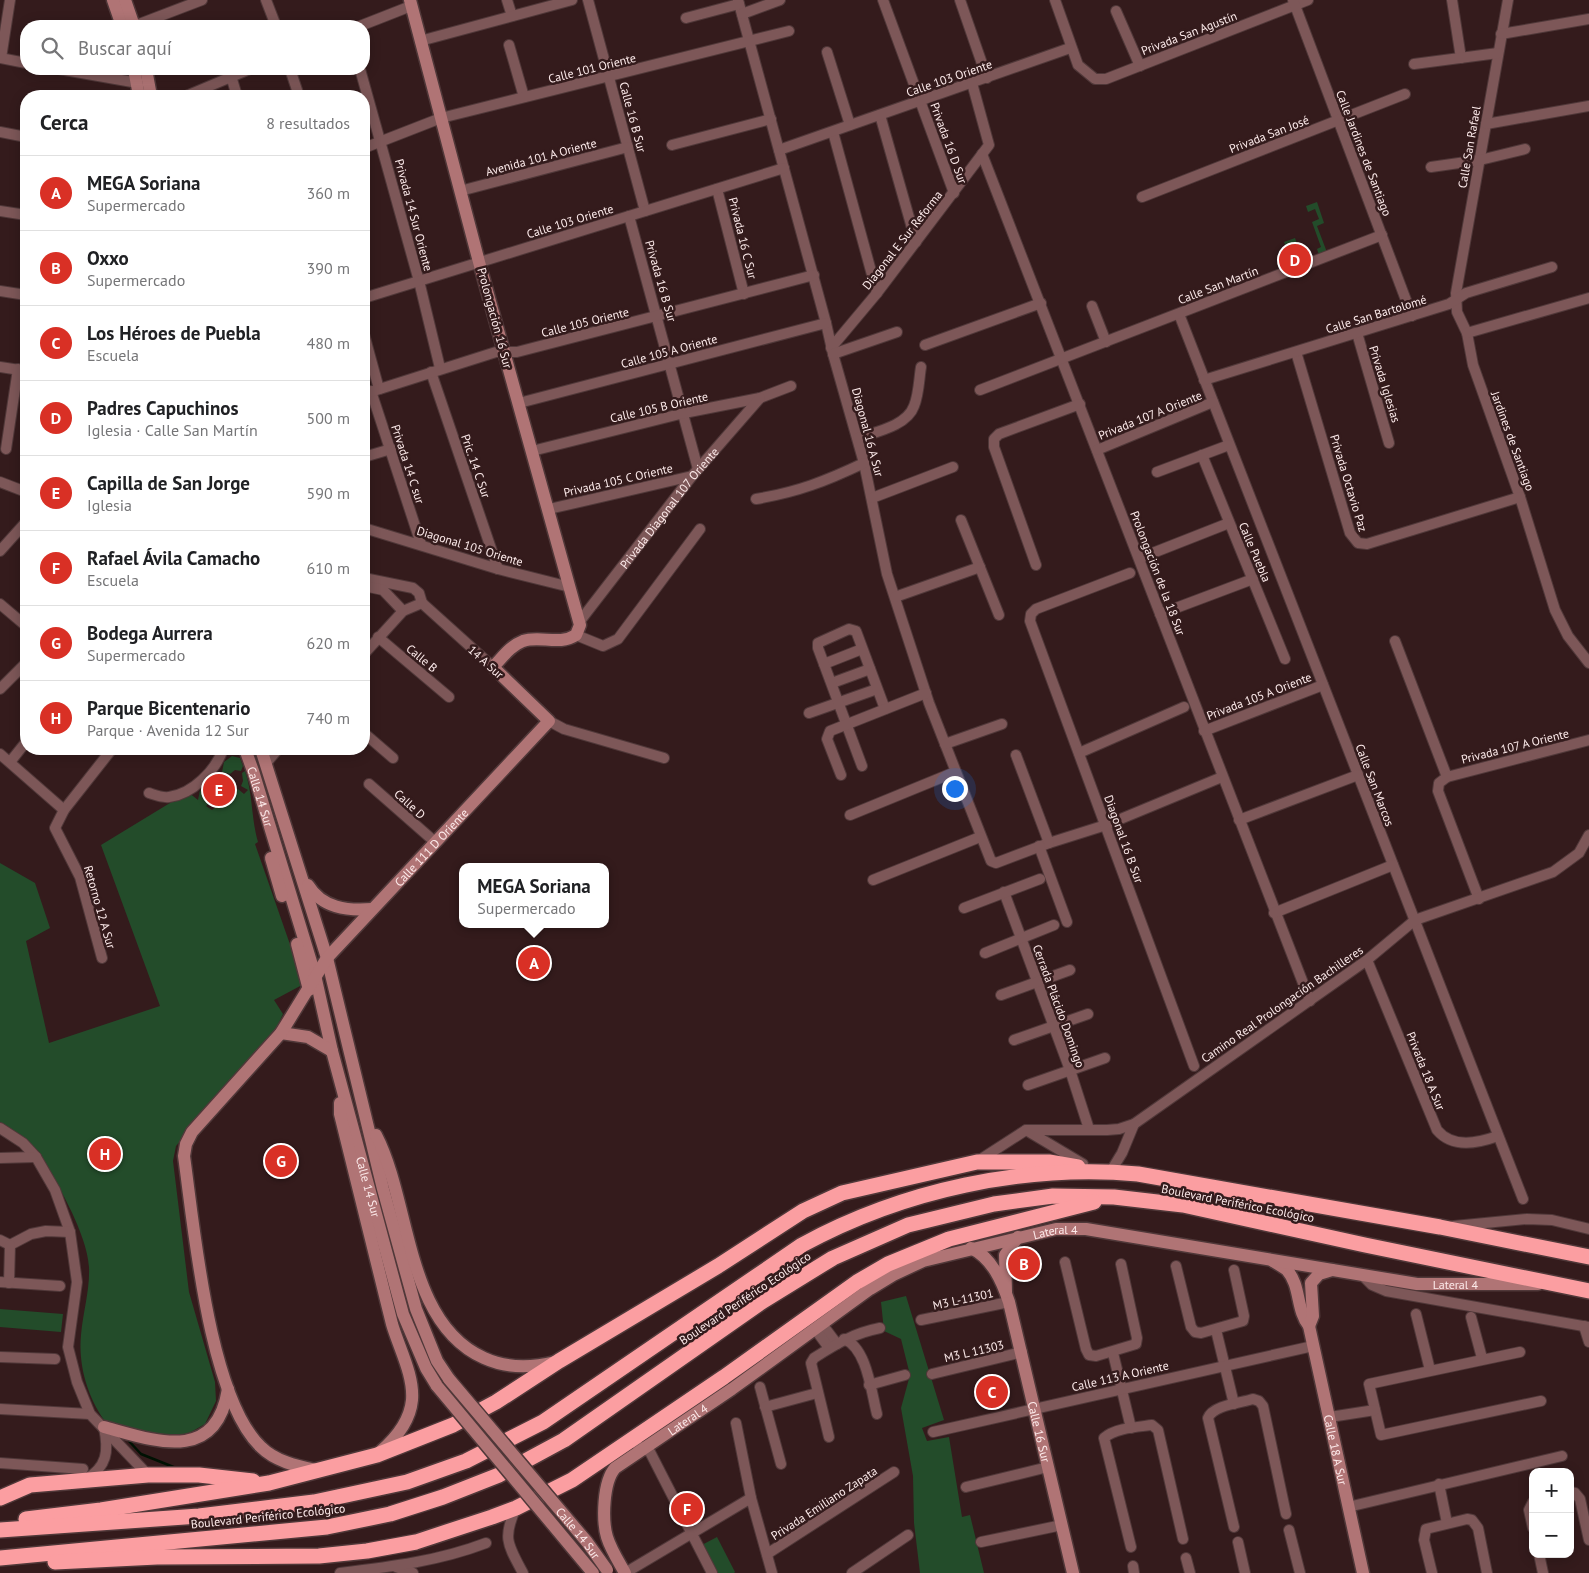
<!DOCTYPE html>
<html lang="es">
<meta charset="utf-8">
<style>
:root{--surface:#fff;--page:#f6f6f6;--text:#202124;--muted:#757577;--line:#e0e0e0;--accent:#d93025}
body{margin:0;font-family:"PT Sans",sans-serif;background:var(--page);color:var(--text)}
.controls{position:absolute;right:15px;bottom:15px;display:grid;overflow:hidden;border-radius:10px;box-shadow:0 2px 12px #0003}
.controls button{width:45px;height:45px;display:grid;place-items:center;padding:0;border:0;border-bottom:1px solid var(--line);background:var(--surface);color:var(--text);font:25px sans-serif}
.you{position:absolute;left:954px;top:788px;width:18px;height:18px;margin:-12px;border:4px solid #fff;border-radius:50%;background:#1a73e8;box-shadow:0 0 0 8px #1a73e833}
.badge{display:grid;place-items:center;width:32px;height:32px;border-radius:50%;background:var(--accent);color:#fff;font-size:16px;font-weight:700}
.pin{position:absolute;translate:-50% -50%;border:2px solid #fff;box-shadow:0 1px 5px #0006}
.popup{position:absolute;left:459px;top:863px;width:150px;height:65px;box-sizing:border-box;display:grid;place-content:center;border-radius:10px;background:var(--surface);filter:drop-shadow(0 1px 4px #0005);font-size:16px;white-space:nowrap;color:var(--muted)}
.popup b{font-size:19px;color:var(--text)}
.popup::after{content:'';position:absolute;left:50%;top:100%;margin-left:-10px;border:10px solid transparent;border-top-color:var(--surface)}
.list{margin:0;padding:0;list-style:none}
h2{display:flex;justify-content:space-between;align-items:center;height:65px;margin:0;padding:0 20px;font-size:21px}
h2 small{font-size:16px;font-weight:400;color:var(--muted)}
.list li{display:grid;grid-template-columns:32px 1fr auto;gap:15px;align-items:center;box-sizing:border-box;height:75px;padding:0 20px;border-top:1px solid var(--line)}
.list b{display:block;font-size:19px;white-space:nowrap}
.list p{margin:0;font-size:16px;white-space:nowrap;color:var(--muted)}
.list em{font-size:16px;font-style:normal;color:var(--muted)}
.icon{flex:none;width:28px;height:28px;fill:none;stroke:currentColor;stroke-width:2;stroke-linecap:round;stroke-linejoin:round}
.map{position:relative;flex:none;width:1589px;height:1573px;overflow:hidden}
.search{position:absolute;background:var(--surface);box-shadow:0 2px 12px #0003;left:20px;top:20px;width:350px;height:55px;display:flex;align-items:center;gap:12px;box-sizing:border-box;padding:0 18px;border-radius:20px;color:var(--muted);font-size:19px}
.panel{position:absolute;background:var(--surface);box-shadow:0 2px 12px #0003;left:20px;top:90px;width:350px;height:665px;border-radius:20px}
.map>svg:first-child{display:block}
.green{fill:#234c2a}
.lines{fill:none;stroke-linecap:round;stroke-linejoin:round}
.stream{stroke:#001103;stroke-width:2.5}
.street-casing{stroke:#503839;stroke-width:12}
.secondary-casing{stroke:#503839;stroke-width:15}
.highway-casing{stroke:#503839;stroke-width:18}
.street{stroke:#7d5758;stroke-width:10}
.secondary{stroke:#b07475;stroke-width:12}
.highway{stroke:#fb9ea1;stroke-width:15}
.secondary-bridge-casing{stroke:#503839;stroke-width:15;stroke-linecap:butt}
.secondary-bridge{stroke:#b07475;stroke-width:12}
.labels{text-anchor:middle;dominant-baseline:central;stroke-width:5;stroke-linejoin:round;paint-order:stroke}
.street-label{font-size:12px;fill:#fdebeb;stroke:#341b1c}
</style>
<div class="map">
<svg width="1589" height="1573" viewBox="0 0 1589 1573">
<rect width="100%" height="100%" fill="#341b1c"/>
<g class="green">
<polygon points="1317,202 1324,223 1317,226 1328,255 1320,258 1317,249 1321,247 1312,222 1319,219 1315,209 1308,212 1306,206"/>
<polygon points="1295,238 1301,255 1306,253 1309,264 1301,266 1296,251 1289,253 1284,242"/>
<polygon points="232,756 240,758 243,766 241,771 235,770 230,774 222,772 224,762"/>
<path d="M245 771C253 794 251 818 258 842L255 844 301 976 302 985 274 1000 283 1014 273 1035 176 1146 173 1161 189 1292 215 1382 216 1401 205 1424 191 1432 175 1437 107 1424C88 1399 78 1366 81 1335 83 1312 90 1290 89 1267 88 1235 52 1168 29 1146 21 1138 9 1133 0 1127V863L35 883 50 928 26 941 49 1043 160 1006 101 845 188 792 198 800 200 790 210 803 206 806 212 810 238 789 244 794 248 790 241 786 243 781 242 773Z"/>
<polygon points="906,1296 944,1420 922,1428 927,1441 949,1437 962,1517 970,1515 984,1573 920,1573 914,1523 913,1476 901,1408 910,1375 901,1339 884,1331 881,1302"/>
<polygon points="0,1309 63,1314 61,1332 0,1327"/>
<polygon points="717,1537 735,1572 734,1573 712,1573 698,1547"/>
</g>
<g class="lines">
<polyline class="stream" points="127,1439 141,1454 176,1468"/>
<g class="street-casing">
<g id="street">
<polyline points="266,0 276,26"/>
<polyline points="507,0 512,16"/>
<polyline points="588,0 645,211"/>
<polyline points="738,0 826,323 833,354 864,463 887,574 929,703 991,861 996,863 1049,843 1106,825 1222,777"/>
<polyline points="883,0 954,193"/>
<polyline points="960,0 987,78"/>
<polyline points="1055,0 1078,65 1095,79 1106,79 1308,0"/>
<polyline points="1293,0 1412,316"/>
<polyline points="1452,0 1461,58"/>
<polyline points="1508,0 1456,293 1457,312 1467,333 1473,365 1520,497 1555,610 1568,636 1589,663"/>
<polyline points="1116,11 1140,66"/>
<polyline points="742,14 780,0"/>
<polyline points="686,18 739,4"/>
<polyline points="134,26 202,0"/>
<polyline points="360,26 411,6"/>
<polyline points="1501,34 1589,19"/>
<polyline points="420,41 572,0"/>
<polyline points="509,45 524,97"/>
<polyline points="827,52 850,125"/>
<polyline points="0,58 26,63"/>
<polyline points="1,58 10,0"/>
<polyline points="1414,64 1498,53"/>
<polyline points="59,69 138,83"/>
<polyline points="290,69 299,96"/>
<polyline points="360,69 419,281 440,368"/>
<polyline points="231,76 237,96"/>
<polyline points="186,96 250,69"/>
<polyline points="880,115 916,242"/>
<polyline points="1486,124 1589,106"/>
<polyline points="0,132 26,137"/>
<polyline points="833,132 877,293"/>
<polyline points="672,145 771,119"/>
<polyline points="364,148 441,118 789,31"/>
<polyline points="779,150 1070,48"/>
<polyline points="982,154 1310,1001"/>
<polyline points="1431,167 1480,160 1525,149"/>
<polyline points="717,189 744,294"/>
<polyline points="460,191 628,147"/>
<polyline points="1142,197 1405,94"/>
<polyline points="0,211 26,215"/>
<polyline points="629,216 698,469"/>
<polyline points="0,291 26,295"/>
<polyline points="364,298 784,168"/>
<polyline points="1092,306 1106,342"/>
<polyline points="1179,314 1523,1199"/>
<polyline points="1357,333 1389,443"/>
<polyline points="1467,333 1589,298"/>
<polyline points="364,334 379,389"/>
<polyline points="925,345 1041,303"/>
<polyline points="831,348 877,293 989,145 972,83"/>
<polyline points="1296,352 1350,533 1358,543 1367,544 1520,497"/>
<polyline points="833,354 897,332"/>
<polyline points="0,367 26,371"/>
<polyline points="431,372 498,569"/>
<polyline points="1204,380 1449,304 1466,293 1552,267"/>
<polyline points="980,390 1382,235"/>
<polyline points="371,391 421,544"/>
<polyline points="364,394 496,352 517,352 814,275"/>
<polyline points="519,403 826,323"/>
<path d="M858 438C875 432 907 426 914 406 919 394 919 379 921 367"/>
<polyline points="6,449 18,369"/>
<polyline points="1097,450 1213,402"/>
<polyline points="532,451 684,413 760,398 791,386"/>
<polyline points="1202,455 1285,659"/>
<polyline points="364,457 391,449"/>
<polyline points="1157,472 1229,445"/>
<polyline points="0,482 26,492"/>
<polyline points="872,498 953,467"/>
<path d="M756 499C798 492 826 481 864 463"/>
<polyline points="549,509 692,476"/>
<polyline points="961,520 999,615"/>
<polyline points="364,528 498,569 570,587"/>
<polyline points="0,551 26,522"/>
<polyline points="1140,558 1229,523"/>
<polyline points="1036,565 994,447 994,439 999,434 1080,404"/>
<polyline points="1130,573 1036,609 1031,614 1030,621 1194,1066"/>
<polyline points="364,578 413,588 419,593 422,603 403,611 364,654"/>
<polyline points="364,586 383,590 403,611"/>
<polyline points="895,597 980,567"/>
<polyline points="422,603 493,667"/>
<polyline points="0,604 26,626"/>
<polyline points="1160,614 1253,579"/>
<path id="s1" d="M580 621 692 476 760 398"/>
<polyline points="576,635 603,646 618,639 700,529"/>
<polyline points="378,637 449,697"/>
<polyline points="1395,641 1447,777"/>
<polyline points="824,664 862,649"/>
<polyline points="832,683 870,669"/>
<polyline points="0,689 26,663"/>
<polyline points="809,713 877,689"/>
<polyline points="549,721 564,729 664,758"/>
<polyline points="1204,731 1323,685"/>
<polyline points="364,733 393,758"/>
<polyline points="945,744 1002,724"/>
<polyline points="1079,753 1184,707"/>
<polyline points="0,754 64,810"/>
<polyline points="1016,755 1049,843"/>
<polyline points="10,762 26,742"/>
<polyline points="267,762 278,749"/>
<polyline points="862,766 818,648 818,643 849,629 856,631 885,709"/>
<polyline points="841,775 827,739 830,731 926,693"/>
<polyline points="369,784 435,842"/>
<path d="M149 793C155 795 162 798 169 797 193 794 216 770 223 749"/>
<polyline points="850,815 955,772"/>
<polyline points="1239,820 1358,775"/>
<polyline points="1039,846 1067,922"/>
<polyline points="873,880 980,837"/>
<polyline points="1004,892 1070,1070 1089,1129"/>
<polyline points="1479,899 1438,791 1439,783 1447,777 1589,740"/>
<polyline points="964,908 1040,879"/>
<polyline points="1274,913 1393,865"/>
<polyline points="985,953 1054,925"/>
<polyline points="102,958 80,877 55,828 64,810 112,749"/>
<path d="M1367 960 1437 1130C1453 1149 1478 1143 1498 1136"/>
<polyline points="1001,995 1070,970"/>
<polyline points="1014,1040 1088,1014"/>
<polyline points="1028,1085 1105,1058"/>
<polyline points="0,1128 23,1143 36,1157 55,1190 70,1232 77,1282 68,1347 77,1382 90,1414 148,1475"/>
<polyline points="1026,1130 1083,1164"/>
<polyline points="0,1158 36,1157"/>
<polyline points="978,1161 1026,1130 1107,1130 1119,1129 1134,1124 1367,960 1415,920 1553,872 1579,853 1589,835"/>
<polyline points="1111,1171 1122,1153 1134,1124"/>
<polyline points="1454,1226 1527,1219 1552,1220 1589,1229"/>
<polyline points="0,1240 10,1245 31,1234 46,1231 70,1232"/>
<polyline points="1065,1262 1086,1349 1089,1355 1096,1356 1136,1344 1137,1338 1121,1264"/>
<polyline points="1176,1266 1191,1327 1195,1332 1201,1333 1243,1321 1244,1316 1234,1270"/>
<polyline points="1364,1277 1372,1285 1386,1291 1589,1327"/>
<polyline points="0,1282 60,1286"/>
<polyline points="9,1283 10,1245"/>
<polyline points="1416,1314 1430,1370"/>
<polyline points="1471,1317 1482,1358"/>
<polyline points="921,1320 1009,1302"/>
<polyline points="822,1324 837,1344"/>
<polyline points="1584,1326 1589,1342"/>
<polyline points="815,1329 829,1348"/>
<polyline points="1216,1330 1234,1404"/>
<path d="M844 1339C867 1348 871 1391 877 1414"/>
<polyline points="1520,1352 1369,1384 1381,1435 1541,1401"/>
<polyline points="1113,1353 1131,1428"/>
<polyline points="0,1357 55,1359"/>
<polyline points="932,1374 1022,1352"/>
<polyline points="869,1385 905,1375"/>
<polyline points="760,1387 781,1464"/>
<polyline points="765,1407 817,1393"/>
<polyline points="0,1409 90,1414"/>
<polyline points="1330,1417 1375,1410"/>
<polyline points="736,1423 751,1498 772,1573"/>
<polyline points="933,1432 1313,1346"/>
<path d="M829 1437 811 1363 814 1358C836 1344 854 1333 880 1328"/>
<polyline points="638,1446 650,1452 712,1573"/>
<polyline points="0,1463 83,1469"/>
<path d="M86 1479C107 1467 109 1451 104 1428"/>
<polyline points="1439,1484 1447,1523"/>
<polyline points="966,1487 1048,1467"/>
<polyline points="1570,1492 1575,1493 1580,1499 1589,1540"/>
<polyline points="1533,1502 1529,1510 1533,1528"/>
<polyline points="1348,1507 1562,1456"/>
<path d="M516 1508C502 1538 508 1545 523 1573"/>
<path d="M1234 1527 1208 1418C1213 1405 1241 1403 1253 1399L1259 1401 1263 1406 1286 1514"/>
<polyline points="1289,1530 1300,1573"/>
<polyline points="981,1542 1062,1525"/>
<polyline points="1238,1542 1245,1573"/>
<path d="M1131 1547 1104 1438C1115 1428 1137 1427 1152 1425L1158 1430 1183 1539"/>
<polyline points="767,1554 894,1472"/>
<polyline points="1539,1554 1543,1573"/>
<polyline points="1186,1558 1190,1573"/>
<polyline points="1133,1566 1134,1573"/>
<polyline points="396,1567 413,1573"/>
<path d="M340 1573C390 1567 439 1561 486 1543"/>
<polyline points="625,1573 751,1498"/>
<polyline points="852,1573 908,1535"/>
<polyline points="1432,1573 1424,1540 1426,1529 1467,1519 1472,1520 1478,1528 1487,1573"/>
</g>
</g>
<g class="secondary-casing">
<g id="secondary">
<polyline points="113,0 122,26"/>
<polyline points="125,0 134,26"/>
<polyline points="134,69 139,96"/>
<polyline points="146,69 151,96"/>
<path id="s2" d="M245 749 253 771 315 975 332 1051 403 1314 426 1368 437 1386"/>
<polyline points="261,749 327,958 383,1189 416,1309 437,1361 449,1379"/>
<polyline points="271,858 282,896"/>
<path d="M308 885C322 908 347 911 372 909"/>
<polyline points="297,944 309,990"/>
<polyline points="281,1033 308,1037 332,1051"/>
<path d="M340 1103V1114C357 1184 374 1254 392 1324 399 1348 414 1375 412 1400 410 1421 396 1438 381 1451"/>
<path d="M376 1135C411 1202 405 1323 484 1358 506 1368 531 1368 555 1362"/>
<path id="s3" d="M971 1248C992 1258 1002 1281 1009 1302L1073 1573"/>
<path id="s4" d="M1273 1261C1278 1264 1283 1267 1287 1270 1301 1286 1296 1310 1309 1326L1363 1573"/>
<polyline points="1006,1292 1005,1255 1018,1237"/>
<polyline points="1309,1326 1313,1316 1311,1283 1319,1274 1332,1270"/>
<path d="M104 1427C155 1441 216 1464 228 1389"/>
<path id="s5" d="M316 1470C296 1466 275 1461 261 1447 209 1398 194 1227 184 1156L186 1144 192 1132 281 1033 327 958 549 721 493 667C502 658 510 646 523 641 540 635 559 646 576 635L580 625 479 262 410 0"/>
<path id="s6" d="M625 1573C619 1562 611 1550 607 1537 602 1520 603 1482 615 1468L732 1389 870 1289 893 1275 923 1261 1056 1229H1086L1417 1284H1538"/>
</g>
</g>
<g class="highway-casing">
<g id="highway">
<polyline points="0,1498 30,1485 148,1475 199,1475 253,1481"/>
<polyline points="26,1519 101,1510 269,1483 377,1455 453,1425 496,1402 559,1361 718,1266 803,1211 842,1193 977,1162 1049,1162 1078,1167"/>
<path d="M0 1530 199 1516 314 1502 407 1482 466 1461 543 1422 802 1245C903 1190 1024 1164 1138 1174L1440 1227 1589 1257"/>
<polyline points="0,1558 327,1527 390,1514 443,1497 499,1475 564,1440 763,1301 833,1258 908,1225 994,1204 1053,1196 1114,1197 1183,1205 1365,1245 1589,1291"/>
<polyline points="55,1562 157,1557 319,1556 367,1551 416,1542 492,1517 516,1508 572,1480 724,1377 857,1282 888,1264 949,1239 1094,1202"/>
</g>
</g>
<use href="#street" class="street"/>
<use href="#secondary" class="secondary"/>
<use href="#highway" class="highway"/>
<g class="secondary-bridge-casing">
<g id="secondary-bridge">
<path id="s7" d="M449 1379 587 1542 607 1570"/>
<polyline points="437,1386 593,1573"/>
</g>
</g>
<use href="#secondary-bridge" class="secondary-bridge"/>
</g>
<g class="labels">
<g class="street-label">
<text transform="translate(1189 33) rotate(-21)">Privada San Agustín</text>
<text transform="translate(592 68) rotate(-14)">Calle 101 Oriente</text>
<text transform="translate(949 78) rotate(-19)">Calle 103 Oriente</text>
<text transform="translate(633 117) rotate(75)">Calle 16 B Sur</text>
<text transform="translate(1269 134) rotate(-21)">Privada San José</text>
<text transform="translate(949 143) rotate(70)">Privada 16 D Sur</text>
<text transform="translate(1469 147) rotate(-80)">Calle San Rafael</text>
<text transform="translate(1364 153) rotate(69)">Calle Jardines de Santiago</text>
<text transform="translate(541 157) rotate(-15)">Avenida 101 A Oriente</text>
<text transform="translate(414 215) rotate(75)">Privada 14 Sur Oriente</text>
<text transform="translate(570 221) rotate(-17)">Calle 103 Oriente</text>
<text transform="translate(743 238) rotate(76)">Privada 16 C Sur</text>
<text transform="translate(902 240) rotate(-52)">Diagonal E Sur Reforma</text>
<text transform="translate(661 281) rotate(74)">Privada 16 B Sur</text>
<text transform="translate(1218 285) rotate(-21)">Calle San Martín</text>
<text transform="translate(1376 314) rotate(-17)">Calle San Bartolomé</text>
<text transform="translate(495 318) rotate(75)">Prolongación 16 Sur</text>
<text transform="translate(585 322) rotate(-14)">Calle 105 Oriente</text>
<text transform="translate(669 351) rotate(-15)">Calle 105 A Oriente</text>
<text transform="translate(1385 384) rotate(73)">Privada Iglesias</text>
<text transform="translate(659 407) rotate(-13)">Calle 105 B Oriente</text>
<text transform="translate(1150 415) rotate(-22)">Privada 107 A Oriente</text>
<text transform="translate(868 432) rotate(75)">Diagonal 16 A Sur</text>
<text transform="translate(1513 441) rotate(70)">Jardines de Santiago</text>
<text transform="translate(408 464) rotate(72)">Privada 14 C sur</text>
<text transform="translate(476 466) rotate(71)">Pric. 14 C Sur</text>
<text transform="translate(618 480) rotate(-13)">Privada 105 C Oriente</text>
<text transform="translate(1349 483) rotate(73)">Privada Octavio Paz</text>
<text stroke="none"><textPath href="#s1" startOffset="144">Privada Diagonal 107 Oriente</textPath></text>
<text transform="translate(470 546) rotate(17)">Diagonal 105 Oriente</text>
<text transform="translate(1255 552) rotate(67)">Calle Puebla</text>
<text transform="translate(1158 573) rotate(69)">Prolongación de la 18 Sur</text>
<text transform="translate(422 658) rotate(40)">Calle B</text>
<text transform="translate(486 662) rotate(42)">14 A Sur</text>
<text transform="translate(1259 696) rotate(-21)">Privada 105 A Oriente</text>
<text transform="translate(1515 746) rotate(-14)">Privada 107 A Oriente</text>
<text transform="translate(1375 785) rotate(69)">Calle San Marcos</text>
<text stroke="none"><textPath href="#s2" startOffset="50">Calle 14 Sur</textPath></text>
<text transform="translate(410 804) rotate(42)">Calle D</text>
<text transform="translate(1124 839) rotate(70)">Diagonal 16 B Sur</text>
<text stroke="none"><textPath href="#s5" startOffset="764">Calle 111 D Oriente</textPath></text>
<text transform="translate(100 907) rotate(74)">Retorno 12 A Sur</text>
<text transform="translate(1282 1004) rotate(-35)">Camino Real Prolongación Bachilleres</text>
<text transform="translate(1059 1006) rotate(70)">Cerrada Plácido Domingo</text>
<text transform="translate(1426 1071) rotate(68)">Privada 18 A Sur</text>
<text stroke="none"><textPath href="#s2" startOffset="455">Calle 14 Sur</textPath></text>
<text transform="translate(1238 1203) rotate(11)">Boulevard Periférico Ecológico</text>
<text stroke="none"><textPath href="#s6" startOffset="619">Lateral 4</textPath></text>
<text stroke="none"><textPath href="#s6" startOffset="1024">Lateral 4</textPath></text>
<text transform="translate(745 1298) rotate(-34)">Boulevard Periférico Ecológico</text>
<text transform="translate(963 1299) rotate(-12)">M3 L-11301</text>
<text transform="translate(974 1351) rotate(-13)">M3 L 11303</text>
<text transform="translate(1120 1376) rotate(-13)">Calle 113 A Oriente</text>
<text stroke="none"><textPath href="#s6" startOffset="199">Lateral 4</textPath></text>
<text stroke="none"><textPath href="#s3" startOffset="201">Calle 16 Sur</textPath></text>
<text stroke="none"><textPath href="#s4" startOffset="204">Calle 18 A Sur</textPath></text>
<text transform="translate(824 1503) rotate(-33)">Privada Emiliano Zapata</text>
<text transform="translate(268 1516) rotate(-6)">Boulevard Periférico Ecológico</text>
<text stroke="none"><textPath href="#s7" startOffset="201">Calle 14 Sur</textPath></text>
</g>
</g>
</svg>
<div class="controls">
<button>+</button>
<button>−</button>
</div>
<div class="you"></div>
<div class="pin badge" style="left:534px;top:963px">A</div>
<div class="popup"><b>MEGA Soriana</b>Supermercado</div>
<div class="pin badge" style="left:1024px;top:1264px">B</div>
<div class="pin badge" style="left:992px;top:1392px">C</div>
<div class="pin badge" style="left:1295px;top:260px">D</div>
<div class="pin badge" style="left:219px;top:790px">E</div>
<div class="pin badge" style="left:687px;top:1509px">F</div>
<div class="pin badge" style="left:281px;top:1161px">G</div>
<div class="pin badge" style="left:105px;top:1154px">H</div>
<div class="search"><svg class="icon" aria-label="search" viewBox="0 0 24 24"><circle cx="10" cy="10" r="6"/><path d="M15 15l6 6"/></svg>Buscar aquí</div>
<section class="panel">
<h2>Cerca<small>8 resultados</small></h2>
<ul class="list">
<li><span class="badge">A</span><div><b>MEGA Soriana</b><p>Supermercado</p></div><em>360 m</em></li>
<li><span class="badge">B</span><div><b>Oxxo</b><p>Supermercado</p></div><em>390 m</em></li>
<li><span class="badge">C</span><div><b>Los Héroes de Puebla</b><p>Escuela</p></div><em>480 m</em></li>
<li><span class="badge">D</span><div><b>Padres Capuchinos</b><p>Iglesia · Calle San Martín</p></div><em>500 m</em></li>
<li><span class="badge">E</span><div><b>Capilla de San Jorge</b><p>Iglesia</p></div><em>590 m</em></li>
<li><span class="badge">F</span><div><b>Rafael Ávila Camacho</b><p>Escuela</p></div><em>610 m</em></li>
<li><span class="badge">G</span><div><b>Bodega Aurrera</b><p>Supermercado</p></div><em>620 m</em></li>
<li><span class="badge">H</span><div><b>Parque Bicentenario</b><p>Parque · Avenida 12 Sur</p></div><em>740 m</em></li>
</ul>
</section>
</div>
